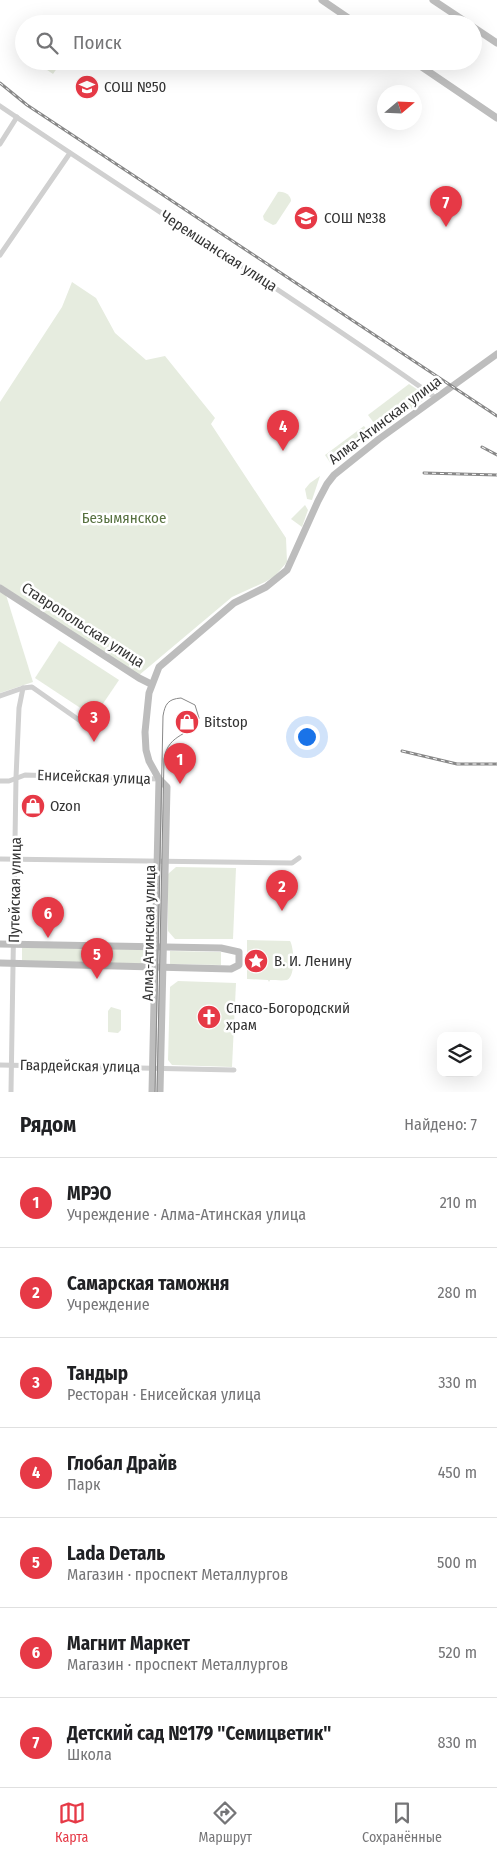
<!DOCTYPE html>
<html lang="ru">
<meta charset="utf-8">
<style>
:root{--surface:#fff;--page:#f2f2f2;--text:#202124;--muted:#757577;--line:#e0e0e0;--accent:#e63946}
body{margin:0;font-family:"Fira Sans Condensed",sans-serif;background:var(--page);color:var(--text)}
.controls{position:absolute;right:15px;bottom:15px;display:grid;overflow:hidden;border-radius:10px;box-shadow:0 5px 20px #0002}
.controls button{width:45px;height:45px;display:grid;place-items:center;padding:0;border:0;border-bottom:1px solid var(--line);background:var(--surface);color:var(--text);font:25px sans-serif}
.compass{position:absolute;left:377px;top:85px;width:45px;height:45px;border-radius:50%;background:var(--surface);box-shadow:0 5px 20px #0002;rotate:71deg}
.you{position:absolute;left:306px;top:736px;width:18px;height:18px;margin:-12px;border:4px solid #fff;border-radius:50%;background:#1a73e8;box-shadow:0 0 0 8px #1a73e833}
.badge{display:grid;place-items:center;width:32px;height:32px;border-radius:50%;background:var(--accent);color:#fff;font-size:16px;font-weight:700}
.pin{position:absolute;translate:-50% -41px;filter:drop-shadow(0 1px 2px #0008)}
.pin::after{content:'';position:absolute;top:26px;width:18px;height:15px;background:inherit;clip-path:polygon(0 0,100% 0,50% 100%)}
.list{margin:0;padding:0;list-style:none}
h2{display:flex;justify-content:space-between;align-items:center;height:65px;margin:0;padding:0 20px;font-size:21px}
h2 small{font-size:16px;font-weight:400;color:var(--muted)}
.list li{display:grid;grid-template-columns:32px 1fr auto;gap:15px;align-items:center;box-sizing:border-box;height:90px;padding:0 20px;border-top:1px solid var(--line)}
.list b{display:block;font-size:19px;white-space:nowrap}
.list p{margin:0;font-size:16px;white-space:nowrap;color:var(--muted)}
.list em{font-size:16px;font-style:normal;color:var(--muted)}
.icon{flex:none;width:28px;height:28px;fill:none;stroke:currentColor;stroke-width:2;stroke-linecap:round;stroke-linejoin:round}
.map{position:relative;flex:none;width:497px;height:1092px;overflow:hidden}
.search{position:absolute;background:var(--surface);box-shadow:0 5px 20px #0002;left:15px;right:15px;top:15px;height:55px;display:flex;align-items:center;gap:12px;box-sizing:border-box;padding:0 18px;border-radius:28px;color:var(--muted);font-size:19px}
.sheet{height:695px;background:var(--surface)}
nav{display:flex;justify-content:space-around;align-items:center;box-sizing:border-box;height:70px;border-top:1px solid var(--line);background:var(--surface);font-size:14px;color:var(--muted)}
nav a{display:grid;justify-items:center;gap:2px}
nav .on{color:var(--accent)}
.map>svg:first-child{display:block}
.green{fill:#e6ecdf}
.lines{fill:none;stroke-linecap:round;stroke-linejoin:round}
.street{stroke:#d0d0d0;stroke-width:5}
.secondary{stroke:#bdbdbd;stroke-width:7}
.tram{stroke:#888;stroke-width:1}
.rail-casing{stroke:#888;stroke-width:3}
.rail{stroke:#fff;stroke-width:1;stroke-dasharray:4;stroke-linecap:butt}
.labels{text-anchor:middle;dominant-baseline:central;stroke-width:5;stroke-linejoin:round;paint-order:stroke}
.poi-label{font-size:15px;fill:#333;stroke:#fff;text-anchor:start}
.street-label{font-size:15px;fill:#333;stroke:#fff}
.park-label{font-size:15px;fill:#56703f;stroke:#fff}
</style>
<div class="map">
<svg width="497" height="1092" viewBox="0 0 497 1092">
<rect width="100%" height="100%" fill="#fff"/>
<g class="green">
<polygon points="34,61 57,61 60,64 53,74"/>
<path d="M278 192C284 191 291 195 291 201L276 224 273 225 264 220 263 216Z"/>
<polygon points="72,282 96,298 115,333 146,360 165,356 215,418 211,424 286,538 287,562 275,576 265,582 232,597 138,676 0,584 0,402 62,307"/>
<polygon points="409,384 424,394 424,400 380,431 368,415"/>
<polygon points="364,426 370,434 331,464 325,455"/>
<polygon points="320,476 312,500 307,499 305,489 310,483"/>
<polygon points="305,505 308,510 302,527 291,519"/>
<polygon points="0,592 6,595 33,682 0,693"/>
<polygon points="59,641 119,680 94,717 35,678"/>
<polygon points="176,867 236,868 233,939 175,939 168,931 168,874"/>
<path d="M247 940 290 941C294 947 296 976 287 980 282 981 275 980 270 980L269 982 268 980 247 979Z"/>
<polygon points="22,947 147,949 146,965 22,963"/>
<polygon points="170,951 221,952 221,965 170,964"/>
<polygon points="178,981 236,983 232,1067 172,1065 168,1060 170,987"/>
<polygon points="111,1007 121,1010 121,1030 118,1033 108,1032 108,1011"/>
</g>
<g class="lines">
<g class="street">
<path d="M0 106C145 204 294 297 436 398"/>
<polyline points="0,144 17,117"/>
<polyline points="0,255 70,153"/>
<polyline points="0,696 23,688 32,687 89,727"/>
<polyline points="0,781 9,781 25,775 159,779"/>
<polyline points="0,859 292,863 299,858"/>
<polyline points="0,1065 234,1070"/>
<polyline points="11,1092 16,778 19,708 23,688"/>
</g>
<g class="secondary">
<polyline points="322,0 357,24"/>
<polyline points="433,0 469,24"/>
<polyline points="473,27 497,43"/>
<polyline points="413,61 497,118"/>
<polyline points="0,588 139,678 151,684"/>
<polyline points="0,944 221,948 239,952 239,965 231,969 0,963"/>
<polyline points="152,1092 159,779"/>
<polyline points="160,1092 167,787 159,779 149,761 146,750 145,732 149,693 159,667 234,603 266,587 287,570 318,501 327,484 334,475 379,439 497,354"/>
</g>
<path class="tram" d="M155 1092 163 716C165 704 168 699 181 698L195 705 199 718C193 736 168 732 164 759L157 1092"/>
<g class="rail-casing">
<g id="rail">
<polyline points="0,83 27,105 497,416"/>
<polyline points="482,447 497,455"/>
<polyline points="424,473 497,475"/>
<polyline points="402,751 457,764 497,764"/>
</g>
</g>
<use href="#rail" class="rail"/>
</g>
<defs>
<g id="school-disc" transform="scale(1.25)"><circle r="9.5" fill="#e63946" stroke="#fff"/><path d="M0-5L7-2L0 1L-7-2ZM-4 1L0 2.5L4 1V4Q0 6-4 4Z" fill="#fff"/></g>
<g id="shop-disc" transform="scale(1.25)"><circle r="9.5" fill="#e63946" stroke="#fff"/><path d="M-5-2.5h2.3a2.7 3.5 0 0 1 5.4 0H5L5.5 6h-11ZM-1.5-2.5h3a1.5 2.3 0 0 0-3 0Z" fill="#fff"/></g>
<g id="sight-disc" transform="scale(1.25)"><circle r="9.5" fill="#e63946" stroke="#fff"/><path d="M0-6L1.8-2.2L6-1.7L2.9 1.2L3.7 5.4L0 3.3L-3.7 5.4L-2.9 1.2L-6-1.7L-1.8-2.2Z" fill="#fff"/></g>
<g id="church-disc" transform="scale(1.25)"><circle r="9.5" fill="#e63946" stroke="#fff"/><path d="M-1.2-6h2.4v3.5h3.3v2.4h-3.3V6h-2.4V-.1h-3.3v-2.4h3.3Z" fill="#fff"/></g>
</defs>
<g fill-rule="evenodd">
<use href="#school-disc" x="87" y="87"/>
<use href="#school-disc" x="306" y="218"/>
<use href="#shop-disc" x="187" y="722"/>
<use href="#shop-disc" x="33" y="806"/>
<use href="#sight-disc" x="256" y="961"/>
<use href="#church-disc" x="209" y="1017"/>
</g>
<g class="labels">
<g class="poi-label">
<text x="104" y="87">СОШ №50</text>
<text x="324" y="218">СОШ №38</text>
<text x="204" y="722">Bitstop</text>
<text x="50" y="806">Ozon</text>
<text x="274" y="961">В. И. Ленину</text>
<text x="226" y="1008">Спасо-Богородский<tspan x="226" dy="17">храм</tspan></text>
</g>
<g class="street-label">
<text transform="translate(219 251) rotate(33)">Черемшанская улица</text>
<text transform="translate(385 420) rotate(-37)">Алма-Атинская улица</text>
<text transform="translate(83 625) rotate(33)">Ставропольская улица</text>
<text transform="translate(94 777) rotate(2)">Енисейская улица</text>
<text transform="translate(15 890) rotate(-89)">Путейская улица</text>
<text transform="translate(149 933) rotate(-89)">Алма-Атинская улица</text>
<text transform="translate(80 1066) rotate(1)">Гвардейская улица</text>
</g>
<g class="park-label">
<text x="124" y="518">Безымянское</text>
</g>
</g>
</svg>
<div class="controls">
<button><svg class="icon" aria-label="layers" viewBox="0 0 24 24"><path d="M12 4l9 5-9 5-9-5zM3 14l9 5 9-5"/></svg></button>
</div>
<svg class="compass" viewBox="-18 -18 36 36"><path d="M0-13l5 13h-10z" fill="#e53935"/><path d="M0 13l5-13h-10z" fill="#757577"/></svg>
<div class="you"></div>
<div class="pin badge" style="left:180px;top:784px">1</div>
<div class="pin badge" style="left:282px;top:911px">2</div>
<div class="pin badge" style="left:94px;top:742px">3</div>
<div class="pin badge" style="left:283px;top:451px">4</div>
<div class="pin badge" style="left:97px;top:979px">5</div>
<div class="pin badge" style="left:48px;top:938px">6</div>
<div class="pin badge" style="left:446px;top:227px">7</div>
<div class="search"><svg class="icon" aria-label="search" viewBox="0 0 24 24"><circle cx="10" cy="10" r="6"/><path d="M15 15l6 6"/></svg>Поиск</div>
</div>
<section class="sheet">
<h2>Рядом<small>Найдено: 7</small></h2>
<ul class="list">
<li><span class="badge">1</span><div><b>МРЭО</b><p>Учреждение · Алма-Атинская улица</p></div><em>210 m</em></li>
<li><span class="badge">2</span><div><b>Самарская таможня</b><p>Учреждение</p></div><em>280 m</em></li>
<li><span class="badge">3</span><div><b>Тандыр</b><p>Ресторан · Енисейская улица</p></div><em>330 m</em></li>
<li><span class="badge">4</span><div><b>Глобал Драйв</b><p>Парк</p></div><em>450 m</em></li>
<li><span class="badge">5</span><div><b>Lada Dеталь</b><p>Магазин · проспект Металлургов</p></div><em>500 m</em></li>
<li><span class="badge">6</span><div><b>Магнит Маркет</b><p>Магазин · проспект Металлургов</p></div><em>520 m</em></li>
<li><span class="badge">7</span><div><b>Детский сад №179 &quot;Семицветик&quot;</b><p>Школа</p></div><em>830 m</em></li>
</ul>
</section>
<nav>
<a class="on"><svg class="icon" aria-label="map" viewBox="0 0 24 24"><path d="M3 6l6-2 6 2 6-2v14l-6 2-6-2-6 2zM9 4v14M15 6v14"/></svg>Карта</a>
<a><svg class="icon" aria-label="directions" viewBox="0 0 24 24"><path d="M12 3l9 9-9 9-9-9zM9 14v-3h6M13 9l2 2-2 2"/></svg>Маршрут</a>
<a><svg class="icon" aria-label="saved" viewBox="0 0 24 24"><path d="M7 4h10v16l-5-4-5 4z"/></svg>Сохранённые</a>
</nav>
